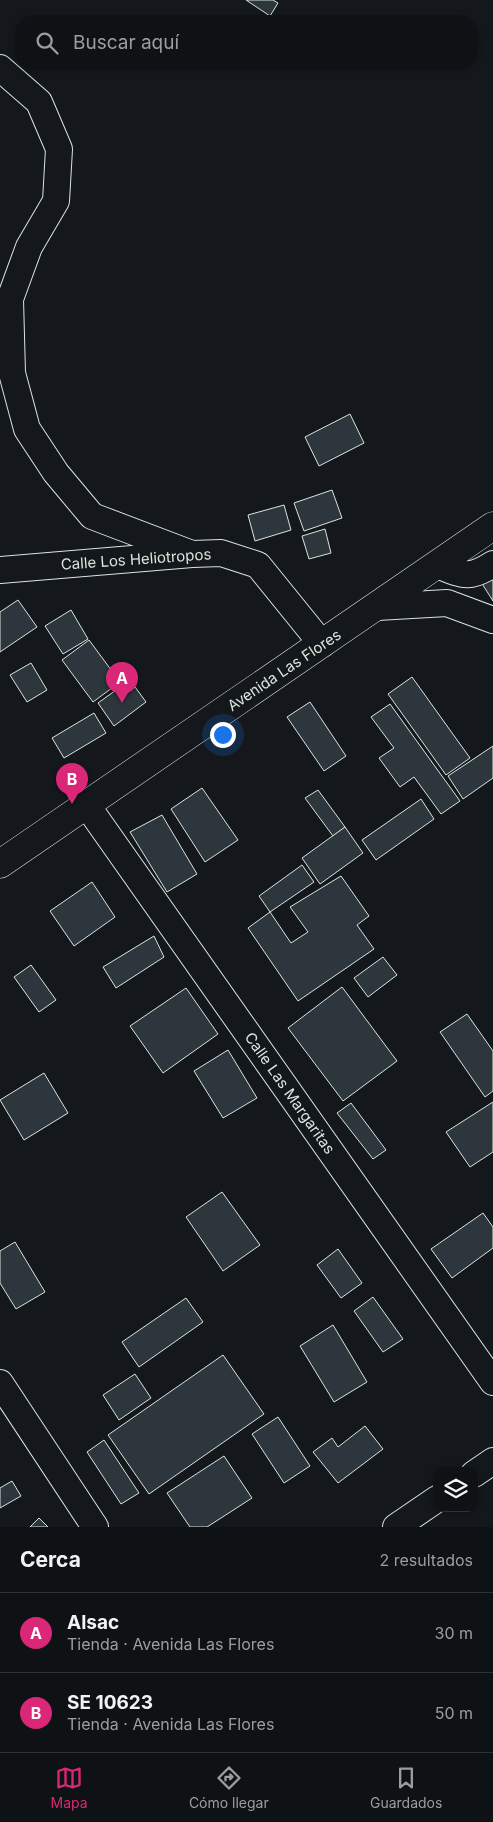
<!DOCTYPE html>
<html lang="es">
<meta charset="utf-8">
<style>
:root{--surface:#0f1215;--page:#1d2022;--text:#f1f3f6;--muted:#9b9ea0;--line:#2f3234;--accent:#db2777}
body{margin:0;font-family:Inter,sans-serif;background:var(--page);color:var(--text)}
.controls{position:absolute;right:15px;bottom:15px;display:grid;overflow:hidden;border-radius:10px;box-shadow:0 2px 8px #0003}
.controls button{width:45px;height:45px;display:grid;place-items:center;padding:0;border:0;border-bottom:1px solid var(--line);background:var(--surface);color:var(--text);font:25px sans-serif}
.you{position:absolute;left:222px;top:734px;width:18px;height:18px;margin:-12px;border:4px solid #fff;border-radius:50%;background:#1a73e8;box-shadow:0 0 0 8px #1a73e833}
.badge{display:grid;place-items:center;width:32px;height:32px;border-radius:50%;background:var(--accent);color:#fff;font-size:16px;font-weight:700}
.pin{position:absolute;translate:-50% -41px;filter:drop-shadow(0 1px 2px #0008)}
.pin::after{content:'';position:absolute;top:26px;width:18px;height:15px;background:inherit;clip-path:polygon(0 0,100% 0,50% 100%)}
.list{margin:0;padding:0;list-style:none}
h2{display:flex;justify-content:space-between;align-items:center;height:65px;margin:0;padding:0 20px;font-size:21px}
h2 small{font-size:16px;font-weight:400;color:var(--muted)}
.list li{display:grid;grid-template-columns:32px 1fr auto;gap:15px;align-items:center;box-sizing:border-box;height:80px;padding:0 20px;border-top:1px solid var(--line)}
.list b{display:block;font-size:19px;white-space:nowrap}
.list p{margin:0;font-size:16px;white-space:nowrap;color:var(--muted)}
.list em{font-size:16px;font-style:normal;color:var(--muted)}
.icon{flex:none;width:28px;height:28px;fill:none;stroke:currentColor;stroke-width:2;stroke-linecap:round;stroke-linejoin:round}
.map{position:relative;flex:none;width:493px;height:1527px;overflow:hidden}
.search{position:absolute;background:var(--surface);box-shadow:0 2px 8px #0003;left:15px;right:15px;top:15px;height:55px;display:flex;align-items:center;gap:12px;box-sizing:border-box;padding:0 18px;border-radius:20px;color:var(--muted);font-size:19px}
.sheet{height:225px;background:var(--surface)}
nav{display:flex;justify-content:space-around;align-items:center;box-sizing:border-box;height:70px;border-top:1px solid var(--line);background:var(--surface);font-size:14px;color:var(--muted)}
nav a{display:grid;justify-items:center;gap:2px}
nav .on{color:var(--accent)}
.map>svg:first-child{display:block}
.building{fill:#2c363c;stroke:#d8e6dc}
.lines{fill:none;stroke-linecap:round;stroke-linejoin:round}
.minor-casing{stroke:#d8e6dc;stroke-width:28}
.highway-casing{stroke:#d8e6dc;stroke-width:29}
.minor{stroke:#14181c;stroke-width:26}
.highway{stroke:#14181c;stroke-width:28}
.labels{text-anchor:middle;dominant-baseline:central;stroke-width:4;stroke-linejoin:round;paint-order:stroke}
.street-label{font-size:15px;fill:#d8e6dc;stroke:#14181c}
</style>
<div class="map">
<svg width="493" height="1527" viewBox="0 0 493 1527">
<rect width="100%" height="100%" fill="#14181c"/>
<g class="building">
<polygon points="246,0 273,0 278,3 270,16"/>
<polygon points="350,414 364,443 319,466 305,437"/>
<polygon points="332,490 342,518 304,531 294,503"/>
<polygon points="284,505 291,530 255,541 248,515"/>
<polygon points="325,529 331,553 309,559 302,536"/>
<polygon points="493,575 493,601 481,582"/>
<polygon points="18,600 37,627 0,652 0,612"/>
<polygon points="71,610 88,639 63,654 45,626"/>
<polygon points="89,640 120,682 93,702 62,660"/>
<polygon points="31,663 47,690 27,702 10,675"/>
<polygon points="412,677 470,758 446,775 388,694"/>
<polygon points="130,680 146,702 114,726 98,703"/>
<polygon points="310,702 346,756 324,771 287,717"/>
<polygon points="390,704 460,801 441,814 414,777 400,787 379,758 394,748 371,717"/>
<polygon points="94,713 106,733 64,758 52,738"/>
<polygon points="493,746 493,778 463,799 448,776"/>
<polygon points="202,788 238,840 205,862 171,809"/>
<polygon points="318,790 345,827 333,836 305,798"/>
<polygon points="421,799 434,819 376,860 362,840"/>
<polygon points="162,815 197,874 167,892 130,832"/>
<polygon points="345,827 363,853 320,884 302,858"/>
<polygon points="302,865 314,882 270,912 259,896"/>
<polygon points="341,876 369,916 357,925 374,949 298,1001 248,928 270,912 291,943 308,932 290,907"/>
<polygon points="92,882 115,917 74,946 50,911"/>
<polygon points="154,936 164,957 116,988 103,967"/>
<polygon points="383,957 397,975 368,997 354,978"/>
<polygon points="31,965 56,1000 39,1012 14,977"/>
<polygon points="342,987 397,1061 343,1101 288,1028"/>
<polygon points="186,988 218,1034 163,1073 130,1026"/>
<polygon points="467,1014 493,1051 493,1091 485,1097 440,1032"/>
<polygon points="228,1050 257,1098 223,1118 194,1071"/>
<polygon points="44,1073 68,1113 24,1140 0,1100"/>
<polygon points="493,1102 493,1152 470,1167 446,1132"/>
<polygon points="351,1103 386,1150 373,1159 337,1113"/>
<polygon points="222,1192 260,1245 223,1271 186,1217"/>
<polygon points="483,1213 493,1227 493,1248 452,1278 431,1249"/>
<polygon points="15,1242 45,1292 16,1309 0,1283 0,1251"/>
<polygon points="338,1249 362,1283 341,1298 317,1265"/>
<polygon points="373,1297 403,1339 383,1352 354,1311"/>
<polygon points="186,1298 203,1322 139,1367 122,1342"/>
<polygon points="333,1325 367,1382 334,1402 300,1346"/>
<polygon points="223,1355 264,1414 149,1494 108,1435"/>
<polygon points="135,1374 151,1398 119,1420 103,1395"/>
<polygon points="278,1417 310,1466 284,1483 252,1434"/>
<polygon points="365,1426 383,1449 338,1483 313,1452 332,1438 338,1447"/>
<polygon points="104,1440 139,1493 121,1504 87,1452"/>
<polygon points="224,1456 252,1498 207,1527 190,1527 167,1493"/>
<polygon points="12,1481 21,1496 0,1508 0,1488"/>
<polygon points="39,1518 48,1527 30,1527"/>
</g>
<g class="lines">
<g class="minor-casing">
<g id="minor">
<polyline points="0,68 39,102 59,149 56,201 29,247 10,299 12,373 27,429 56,473 92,516 192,554"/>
<path d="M437 565C463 575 468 580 493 564"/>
<polyline points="0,570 192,554 221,553 258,565 322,644"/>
<polyline points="377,607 447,603 493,620"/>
<polyline points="86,804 493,1382"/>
<polyline points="0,1383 95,1527"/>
<polyline points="474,1474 493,1461"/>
<polyline points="396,1527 437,1499"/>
</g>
</g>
<g class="highway-casing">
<polyline id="highway" points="0,864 493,526"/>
</g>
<use href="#minor" class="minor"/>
<use href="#highway" class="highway"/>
</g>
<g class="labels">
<g class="street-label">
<text transform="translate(136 559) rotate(-4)">Calle Los Heliotropos</text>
<text transform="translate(284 670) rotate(-34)">Avenida Las Flores</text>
<text transform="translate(290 1093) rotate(55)">Calle Las Margaritas</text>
</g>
</g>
</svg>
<div class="controls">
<button><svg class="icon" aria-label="layers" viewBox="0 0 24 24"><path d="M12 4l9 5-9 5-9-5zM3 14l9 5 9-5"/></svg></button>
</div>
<div class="you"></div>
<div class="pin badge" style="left:122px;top:703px">A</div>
<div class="pin badge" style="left:72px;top:804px">B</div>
<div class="search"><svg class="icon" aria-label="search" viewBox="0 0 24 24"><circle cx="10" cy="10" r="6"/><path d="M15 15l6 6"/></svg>Buscar aquí</div>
</div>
<section class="sheet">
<h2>Cerca<small>2 resultados</small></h2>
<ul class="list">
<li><span class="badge">A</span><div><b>Alsac</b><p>Tienda · Avenida Las Flores</p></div><em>30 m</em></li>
<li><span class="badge">B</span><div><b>SE 10623</b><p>Tienda · Avenida Las Flores</p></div><em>50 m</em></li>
</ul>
</section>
<nav>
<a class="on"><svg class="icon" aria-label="map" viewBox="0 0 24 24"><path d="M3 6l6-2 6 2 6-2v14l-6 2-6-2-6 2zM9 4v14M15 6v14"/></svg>Mapa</a>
<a><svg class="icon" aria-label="directions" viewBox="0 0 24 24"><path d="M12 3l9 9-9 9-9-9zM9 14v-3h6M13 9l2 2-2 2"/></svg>Cómo llegar</a>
<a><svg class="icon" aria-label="saved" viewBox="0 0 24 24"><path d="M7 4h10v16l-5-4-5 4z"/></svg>Guardados</a>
</nav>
